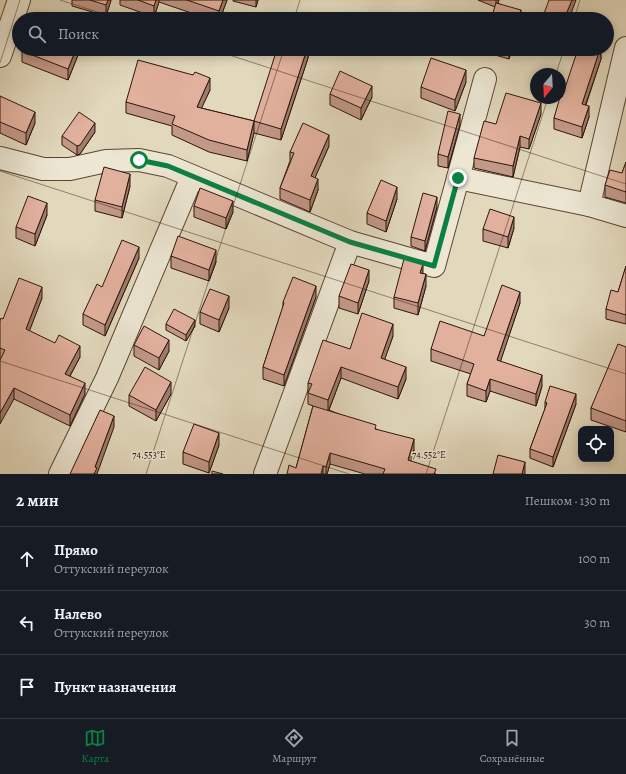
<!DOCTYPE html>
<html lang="ru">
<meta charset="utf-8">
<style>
:root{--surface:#171b24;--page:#242831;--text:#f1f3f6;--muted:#9ea1a6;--line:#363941;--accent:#0b8043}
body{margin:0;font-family:Alegreya,serif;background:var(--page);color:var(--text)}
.controls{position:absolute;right:12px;bottom:12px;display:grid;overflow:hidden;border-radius:8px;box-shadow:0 2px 10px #0003}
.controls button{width:36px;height:36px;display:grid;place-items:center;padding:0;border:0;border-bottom:1px solid var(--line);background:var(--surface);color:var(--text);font:20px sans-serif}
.compass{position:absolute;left:530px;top:68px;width:36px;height:36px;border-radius:50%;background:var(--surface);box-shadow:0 2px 10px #0003;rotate:198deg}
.stop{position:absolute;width:12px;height:12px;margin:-9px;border:3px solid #0b8043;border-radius:50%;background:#fff}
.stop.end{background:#0b8043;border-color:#fff;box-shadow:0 1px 4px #0008}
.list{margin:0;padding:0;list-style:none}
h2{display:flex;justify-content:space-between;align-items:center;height:52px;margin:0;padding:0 16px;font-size:17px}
h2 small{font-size:13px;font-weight:400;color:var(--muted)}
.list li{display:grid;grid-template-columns:26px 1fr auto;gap:12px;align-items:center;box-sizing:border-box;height:64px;padding:0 16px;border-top:1px solid var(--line)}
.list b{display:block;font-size:15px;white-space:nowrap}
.list p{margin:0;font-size:13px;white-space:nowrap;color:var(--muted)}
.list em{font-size:13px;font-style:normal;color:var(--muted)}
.icon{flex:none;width:22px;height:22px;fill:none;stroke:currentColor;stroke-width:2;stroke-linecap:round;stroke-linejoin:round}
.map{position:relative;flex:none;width:626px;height:474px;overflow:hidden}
.search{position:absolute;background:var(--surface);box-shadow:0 2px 10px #0003;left:12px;right:12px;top:12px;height:44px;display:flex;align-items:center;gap:10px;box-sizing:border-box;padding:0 14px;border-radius:22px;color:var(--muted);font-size:15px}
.sheet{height:244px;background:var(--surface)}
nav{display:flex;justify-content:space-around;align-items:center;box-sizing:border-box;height:56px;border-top:1px solid var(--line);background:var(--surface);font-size:11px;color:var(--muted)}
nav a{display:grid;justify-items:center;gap:2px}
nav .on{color:var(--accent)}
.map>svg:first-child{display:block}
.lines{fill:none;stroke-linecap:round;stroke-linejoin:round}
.street-casing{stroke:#5a4637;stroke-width:24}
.street{stroke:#ece6d3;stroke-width:22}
.wall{fill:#c29888;stroke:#2d160b}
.shaded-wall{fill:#9e7c6f;stroke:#2d160b}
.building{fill:#e2b19e;stroke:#2d160b}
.route{stroke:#0b8043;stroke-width:5}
.ticks{fill:none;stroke:#2d160b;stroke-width:1;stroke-opacity:0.45}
.ticks-label{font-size:10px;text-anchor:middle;fill:#2d160b;stroke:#ece6d3;stroke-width:3;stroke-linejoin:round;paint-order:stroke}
</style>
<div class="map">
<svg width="626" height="474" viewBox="0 0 626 474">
<rect width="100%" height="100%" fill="#e2d8bc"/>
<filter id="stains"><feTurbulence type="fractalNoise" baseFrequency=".005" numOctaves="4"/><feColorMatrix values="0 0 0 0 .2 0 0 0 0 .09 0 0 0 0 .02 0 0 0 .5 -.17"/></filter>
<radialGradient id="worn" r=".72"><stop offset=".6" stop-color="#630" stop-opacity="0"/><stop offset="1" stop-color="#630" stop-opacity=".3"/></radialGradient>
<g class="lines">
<g class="street-casing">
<g id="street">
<polyline points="0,56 19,0"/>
<polyline points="0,158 43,169 70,169 106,161 139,160 168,166 350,242 434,266 485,79"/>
<polyline points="458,178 589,205 626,216"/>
<polyline points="589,205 626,48"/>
<polyline points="60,474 107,378 192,177"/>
<polyline points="265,474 350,242"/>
</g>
</g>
<use href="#street" class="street"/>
</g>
<g class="wall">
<polygon points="72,0 111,0 106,16 72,6"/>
<polygon points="120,0 227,0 220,19 209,19 159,2 154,17 120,5"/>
<polygon points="233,0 258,0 256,7 233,1"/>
<polygon points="478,0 499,0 498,3 521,19 495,7"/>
<polygon points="80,49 80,50 68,80 22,62 22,51"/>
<polygon points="308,49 308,58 281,140 254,133 247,161 209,152 172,135 172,126 126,113 126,102 210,90 201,108 254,121"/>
<polygon points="485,49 512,49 509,59 485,52"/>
<polygon points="601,49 601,59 586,105 589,117 582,138 554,129 554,118 562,97"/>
<polygon points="466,82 455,111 421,98 421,87"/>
<polygon points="330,94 372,97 361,120 330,105"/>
<polygon points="0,96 35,123 26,145 0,133"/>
<polygon points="541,114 529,149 520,147 513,177 474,168 474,158"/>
<polygon points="460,125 448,168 438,166 438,154"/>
<polygon points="95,132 80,154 77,155 62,145 62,136"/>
<polygon points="329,146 315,177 318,190 310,212 280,199 280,188 290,161 290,152"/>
<polygon points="626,162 626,203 605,197 605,185 622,173"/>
<polygon points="130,186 122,218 95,211 95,200"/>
<polygon points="397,199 386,232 367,224 367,213"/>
<polygon points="194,206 233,212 226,229 194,217"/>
<polygon points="437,207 425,251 411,246 411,237"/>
<polygon points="47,215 35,246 16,238 16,227"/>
<polygon points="514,228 508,248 483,241 483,229"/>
<polygon points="171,256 216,262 209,281 171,268"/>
<polygon points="139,258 105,336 83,325 83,314 102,287"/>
<polygon points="626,266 626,324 606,319 606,309 618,292"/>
<polygon points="369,281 358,314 339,308 339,296"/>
<polygon points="426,286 418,315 394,308 394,297"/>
<polygon points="316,297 284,386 263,379 263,367 283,307 283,302"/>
<polygon points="42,298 29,331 80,357 70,376 85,394 70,426 14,399 0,359 0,321 3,319"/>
<polygon points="520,303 500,361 542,386 536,406 490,391 486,402 467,396 467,384 471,374 431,361 431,349 484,336"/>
<polygon points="229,308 219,332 200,324 200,312"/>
<polygon points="166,324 195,326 186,341 166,330"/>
<polygon points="393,336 384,360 406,379 398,399 341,378 329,410 376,429 414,450 411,461 436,474 365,474 330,464 327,474 287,474 296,468 313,406 308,404 308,383"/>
<polygon points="134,345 169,351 159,370 134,356"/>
<polygon points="626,347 626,432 591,420 591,408"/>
<polygon points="171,394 156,421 129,406 129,395"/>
<polygon points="545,402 576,404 553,467 530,458 530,449 545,409"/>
<polygon points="219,445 209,473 183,464 183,452"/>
</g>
<g class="shaded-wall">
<polygon points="108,0 111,0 106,16 106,5"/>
<polygon points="156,0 159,0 159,2 154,17 154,6"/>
<polygon points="223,0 227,0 220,19 219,19 219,11"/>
<polygon points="256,0 258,0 256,7"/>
<polygon points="496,0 499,0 496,7"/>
<polygon points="572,0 576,0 569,19 564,19"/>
<polygon points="521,10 521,19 518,19"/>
<polygon points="76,49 80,49 80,50 68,80 68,69"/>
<polygon points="307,49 308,49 308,58 281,140 281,129"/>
<polygon points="509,49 512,49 509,59"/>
<polygon points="600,49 601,59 582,115 582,104"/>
<polygon points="466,70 466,82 455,111 455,100"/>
<polygon points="210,78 210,90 197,118 197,107"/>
<polygon points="372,86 372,97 361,120 361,108"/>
<polygon points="541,103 541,114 529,149 529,139"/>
<polygon points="589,106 589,117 582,138 582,127"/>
<polygon points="35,112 35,123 26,145 26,133"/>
<polygon points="460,114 460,125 448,168 448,157"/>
<polygon points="254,121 254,133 247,161 247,150"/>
<polygon points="95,123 95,132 80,154 77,155 77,146"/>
<polygon points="329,135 329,146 311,187 311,176"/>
<polygon points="520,136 520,147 513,177 513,166"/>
<polygon points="130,174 130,186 122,218 122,207"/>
<polygon points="318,179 318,190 310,212 310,200"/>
<polygon points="397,187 397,199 386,232 386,221"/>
<polygon points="437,197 437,207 425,251 425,241"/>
<polygon points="233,201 233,212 226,229 226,218"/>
<polygon points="47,203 47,215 35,246 35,234"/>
<polygon points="514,217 514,228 508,248 508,237"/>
<polygon points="139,247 139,258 105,336 105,325"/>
<polygon points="216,250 216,262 209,281 209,270"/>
<polygon points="423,264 423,276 420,273"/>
<polygon points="369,270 369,281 358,314 358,303"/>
<polygon points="426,274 426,286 418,315 418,303"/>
<polygon points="316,286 316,297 284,386 284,375"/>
<polygon points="42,287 42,298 26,340 26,329"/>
<polygon points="520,292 520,303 497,372 497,360"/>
<polygon points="229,296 229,308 219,332 219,320"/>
<polygon points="195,320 195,326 186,341 186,335"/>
<polygon points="393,324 393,336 381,370 381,358"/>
<polygon points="169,340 169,351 159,370 159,358"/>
<polygon points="80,346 80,357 65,385 65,374"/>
<polygon points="341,367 341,378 328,412 328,400"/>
<polygon points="406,367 406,379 398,399 398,387"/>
<polygon points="542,375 542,386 536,406 536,394"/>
<polygon points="490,379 490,391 486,402 486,391"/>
<polygon points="171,382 171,394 156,421 156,410"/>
<polygon points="85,383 85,394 70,426 70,415"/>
<polygon points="14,388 14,399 0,424 0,413"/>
<polygon points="576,394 576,404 553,467 553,457"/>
<polygon points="114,416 114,427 97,474 94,474 95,467"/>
<polygon points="219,433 219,445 209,473 209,462"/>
<polygon points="414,439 414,450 408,471 408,460"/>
<polygon points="330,453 330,464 327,474 326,474 326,467"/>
<polygon points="525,462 525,474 522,474"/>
<polygon points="323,466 323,474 321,474"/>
</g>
<g class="building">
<polygon points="90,0 108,0 106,5"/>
<polygon points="138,0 156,0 154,6"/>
<polygon points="187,0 223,0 219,11"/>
<polygon points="549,0 572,0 564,19 542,19"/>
<polygon points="496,3 521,10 518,19 491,19"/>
<polygon points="22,49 76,49 68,69 22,51"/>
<polygon points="277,49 307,49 281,129 254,121"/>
<polygon points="578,49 600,49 582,104 589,106 582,127 554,118 560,97 562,97"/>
<polygon points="431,58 466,70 455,100 421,87"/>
<polygon points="138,60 193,75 195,72 210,78 197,107 254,121 247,150 209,140 172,124 175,116 126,102"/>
<polygon points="340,71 372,86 361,108 330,94"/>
<polygon points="506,93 541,103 529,139 520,136 513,166 474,158 484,121 496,124"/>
<polygon points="0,96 35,112 26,133 0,122"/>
<polygon points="448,111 460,114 448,157 438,154"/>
<polygon points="79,112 95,123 80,145 77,146 62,136"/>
<polygon points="303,123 329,135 311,176 318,179 310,200 280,188 294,153 290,152"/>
<polygon points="626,162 626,192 605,185 610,170 622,173"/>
<polygon points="104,167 130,174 122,207 95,200"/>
<polygon points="381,180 397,187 386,221 367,213"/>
<polygon points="200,188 233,201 226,218 194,206"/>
<polygon points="423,193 437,197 425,241 411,237"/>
<polygon points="28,196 47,203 35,234 16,227"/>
<polygon points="490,209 514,217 508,237 483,229"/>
<polygon points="178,236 216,250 209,270 171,256"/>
<polygon points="122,240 139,247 105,325 83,314 97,284 102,287"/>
<polygon points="404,259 423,264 420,273 426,274 418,303 394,297"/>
<polygon points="351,264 369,270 358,303 339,296"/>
<polygon points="626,266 626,315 606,309 611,290 618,292"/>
<polygon points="293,277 316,286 284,375 263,367 284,303 283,302"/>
<polygon points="19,278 42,287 26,329 55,343 59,335 80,346 65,374 85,383 70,415 14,388 0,413 0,360 5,350 0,348 0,321 1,318 3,319"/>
<polygon points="502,285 520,292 497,360 542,375 536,394 490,379 486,391 467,384 474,364 431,349 440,321 484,336"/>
<polygon points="210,289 229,296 219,320 200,312"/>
<polygon points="174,309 195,320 186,335 166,324"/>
<polygon points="362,313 393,324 381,358 406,367 398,387 341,367 328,400 308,393 312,384 308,383 323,340 350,349"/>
<polygon points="144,326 169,340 159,358 134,345"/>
<polygon points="618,344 626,347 626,421 591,408"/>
<polygon points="145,367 171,382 156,410 129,395"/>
<polygon points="550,386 576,394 553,457 530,449 547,403 545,402"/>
<polygon points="313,406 376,425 375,429 414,439 408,460 436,469 434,474 383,474 385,469 330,453 326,467 323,466 321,474 287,474 289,465 296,468"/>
<polygon points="100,410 114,416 95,467 97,468 94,474 70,474"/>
<polygon points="194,424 219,433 209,462 183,452"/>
<polygon points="498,455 525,462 522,474 493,474"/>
<polygon points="212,471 223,474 212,474"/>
</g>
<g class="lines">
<polyline class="route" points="139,160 168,166 350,242 434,266 458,178"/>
</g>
<path class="ticks" d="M60 0 119 19M294 19 300 0M574 19 580 0M211 49 626 184M0 63 20 0M556 74 564 49M0 171 626 374M0 361 349 474M146 474 284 49M426 474 548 98"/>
<g class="ticks-label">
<text x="149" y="458">74.553°E</text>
<text x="429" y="458">74.552°E</text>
</g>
<rect width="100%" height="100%" filter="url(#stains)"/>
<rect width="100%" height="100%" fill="url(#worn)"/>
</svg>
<div class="controls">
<button><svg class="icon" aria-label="locate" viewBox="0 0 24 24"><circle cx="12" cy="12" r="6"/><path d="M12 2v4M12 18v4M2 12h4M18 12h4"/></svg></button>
</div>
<svg class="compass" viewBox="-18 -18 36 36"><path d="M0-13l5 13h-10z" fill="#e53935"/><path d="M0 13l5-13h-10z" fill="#9ea1a6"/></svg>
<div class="stop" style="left:139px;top:160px"></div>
<div class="stop end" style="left:458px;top:178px"></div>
<div class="search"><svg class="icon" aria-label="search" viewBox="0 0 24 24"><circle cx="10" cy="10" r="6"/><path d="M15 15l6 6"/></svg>Поиск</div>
</div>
<section class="sheet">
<h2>2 мин<small>Пешком · 130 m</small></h2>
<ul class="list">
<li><svg class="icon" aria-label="ahead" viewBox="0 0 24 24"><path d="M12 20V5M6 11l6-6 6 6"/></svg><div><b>Прямо</b><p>Оттукский переулок</p></div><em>100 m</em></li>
<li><svg class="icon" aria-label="left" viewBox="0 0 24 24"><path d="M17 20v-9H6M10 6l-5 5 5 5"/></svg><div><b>Налево</b><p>Оттукский переулок</p></div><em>30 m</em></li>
<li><svg class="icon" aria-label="arrive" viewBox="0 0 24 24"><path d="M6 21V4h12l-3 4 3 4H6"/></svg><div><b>Пункт назначения</b></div></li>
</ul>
</section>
<nav>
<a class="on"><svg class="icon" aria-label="map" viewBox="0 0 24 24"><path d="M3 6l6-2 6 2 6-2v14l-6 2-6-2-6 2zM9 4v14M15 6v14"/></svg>Карта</a>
<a><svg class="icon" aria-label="directions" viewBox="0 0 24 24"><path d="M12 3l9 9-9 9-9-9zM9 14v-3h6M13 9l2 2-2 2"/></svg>Маршрут</a>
<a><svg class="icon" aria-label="saved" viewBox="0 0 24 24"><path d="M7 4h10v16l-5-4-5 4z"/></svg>Сохранённые</a>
</nav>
